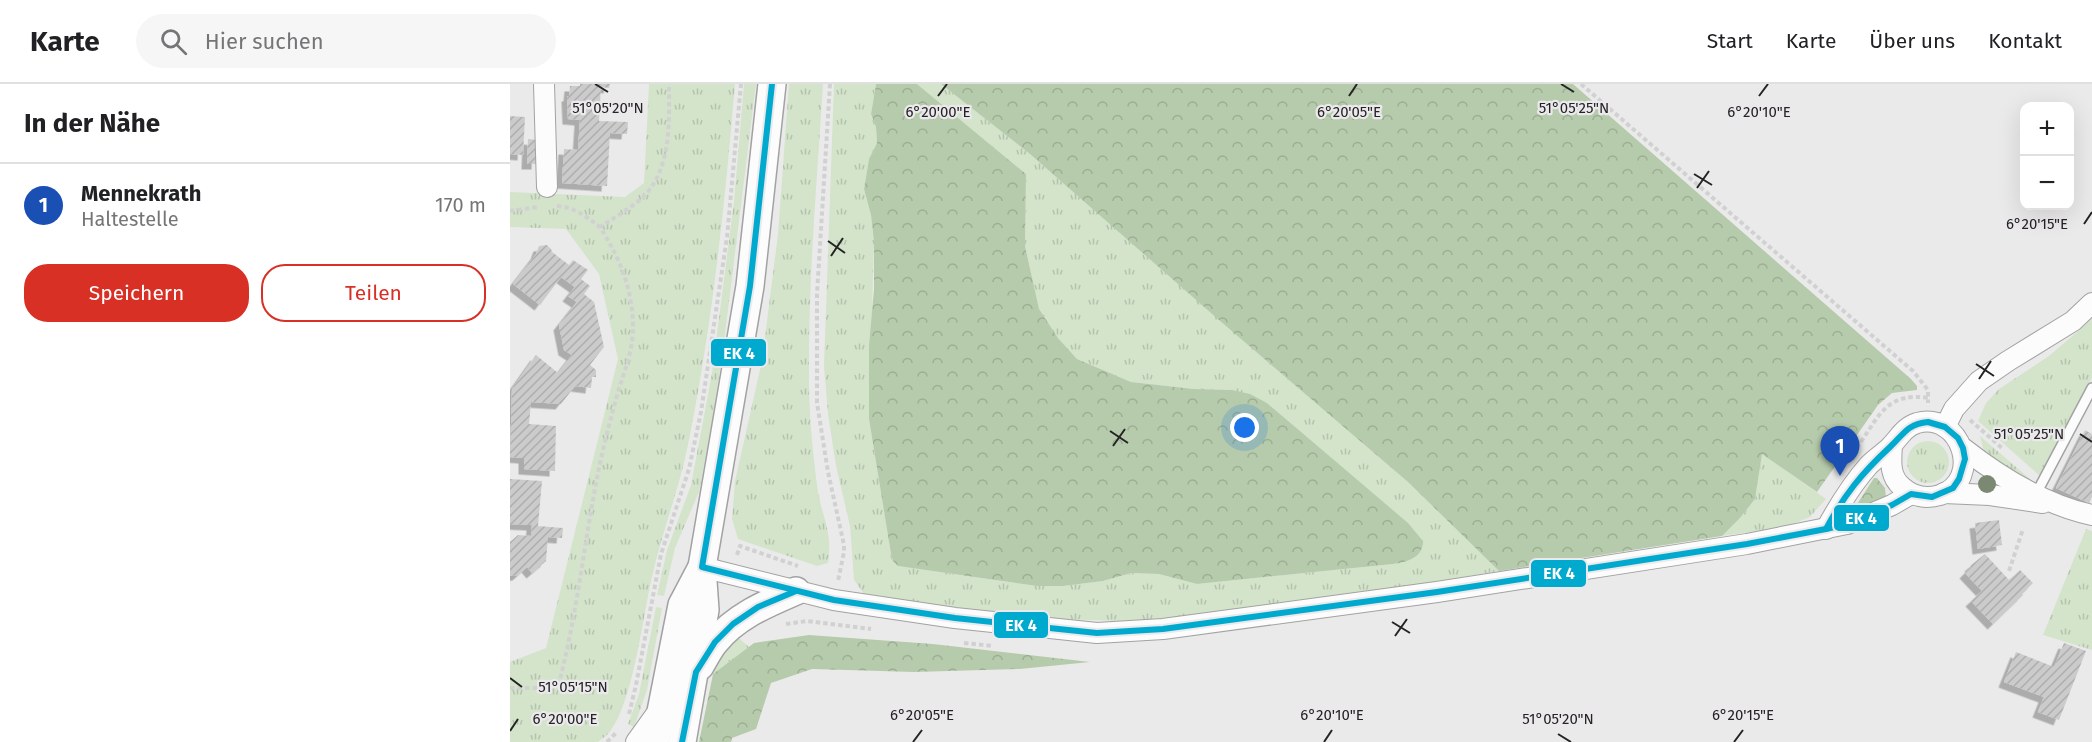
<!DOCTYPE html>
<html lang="de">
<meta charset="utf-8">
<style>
:root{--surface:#fff;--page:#f6f6f6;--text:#202124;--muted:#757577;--line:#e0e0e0;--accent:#d93025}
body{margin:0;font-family:"Fira Sans",sans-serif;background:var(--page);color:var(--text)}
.controls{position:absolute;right:18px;top:18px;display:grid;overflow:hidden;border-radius:12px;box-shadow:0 6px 24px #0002}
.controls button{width:54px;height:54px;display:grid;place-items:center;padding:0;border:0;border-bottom:2px solid var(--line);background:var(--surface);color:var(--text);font:30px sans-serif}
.you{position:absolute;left:735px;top:344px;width:21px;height:21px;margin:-15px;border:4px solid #fff;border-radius:50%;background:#1a73e8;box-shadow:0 0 0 9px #1a73e833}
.badge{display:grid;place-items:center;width:39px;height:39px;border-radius:50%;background:var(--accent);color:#fff;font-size:20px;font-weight:700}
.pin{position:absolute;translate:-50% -50px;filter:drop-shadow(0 2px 3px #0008)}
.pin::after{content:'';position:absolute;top:32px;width:21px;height:18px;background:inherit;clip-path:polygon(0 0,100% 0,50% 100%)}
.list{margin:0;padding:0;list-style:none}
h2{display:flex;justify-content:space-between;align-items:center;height:78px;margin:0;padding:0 24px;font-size:26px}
h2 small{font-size:20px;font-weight:400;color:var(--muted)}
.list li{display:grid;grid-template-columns:39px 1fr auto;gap:18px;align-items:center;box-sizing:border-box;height:84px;padding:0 24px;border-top:2px solid var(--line)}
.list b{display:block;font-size:22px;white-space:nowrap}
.list p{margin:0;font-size:20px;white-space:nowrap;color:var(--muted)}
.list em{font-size:20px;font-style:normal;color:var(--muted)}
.actions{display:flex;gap:12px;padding:18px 24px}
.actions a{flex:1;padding:14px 0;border:2px solid var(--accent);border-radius:24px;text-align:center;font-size:21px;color:var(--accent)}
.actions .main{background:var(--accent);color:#fff}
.icon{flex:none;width:33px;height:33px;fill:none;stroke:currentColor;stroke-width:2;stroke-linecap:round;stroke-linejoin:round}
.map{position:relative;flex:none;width:1582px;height:658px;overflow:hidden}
header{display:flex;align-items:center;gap:36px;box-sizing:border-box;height:84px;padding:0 30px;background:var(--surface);border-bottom:2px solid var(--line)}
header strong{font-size:28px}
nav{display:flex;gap:33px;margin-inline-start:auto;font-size:21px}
.search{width:420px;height:54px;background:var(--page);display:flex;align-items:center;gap:15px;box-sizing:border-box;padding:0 21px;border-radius:33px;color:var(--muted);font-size:22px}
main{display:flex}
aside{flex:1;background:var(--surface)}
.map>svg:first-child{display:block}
.grass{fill:url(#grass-tufts)}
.forest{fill:url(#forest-crowns)}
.building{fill:url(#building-hatch);filter:url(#shadow)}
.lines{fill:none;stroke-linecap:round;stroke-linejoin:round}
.lane-casing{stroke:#a3a2a3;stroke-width:12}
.street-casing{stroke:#a3a2a3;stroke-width:22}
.secondary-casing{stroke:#a3a2a3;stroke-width:30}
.path{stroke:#d2d1d2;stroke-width:4;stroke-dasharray:4.5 3;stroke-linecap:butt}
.lane{stroke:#fcfcfc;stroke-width:9}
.street{stroke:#fcfcfc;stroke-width:20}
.secondary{stroke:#fcfcfc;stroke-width:27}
.bus-1-casing{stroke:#ebe9ec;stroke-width:10}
.bus-1{stroke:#00a9ce;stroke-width:6}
.tree{fill:#7b8973}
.ticks{fill:none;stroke:#252425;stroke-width:2}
.ticks-label{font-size:15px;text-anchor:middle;fill:#252425;stroke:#ebe9ec;stroke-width:4.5;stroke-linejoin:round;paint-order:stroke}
.line-badge{stroke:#ebe9ec;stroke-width:2}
.badge-label{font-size:16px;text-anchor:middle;font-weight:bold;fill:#fff}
</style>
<header>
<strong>Karte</strong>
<div class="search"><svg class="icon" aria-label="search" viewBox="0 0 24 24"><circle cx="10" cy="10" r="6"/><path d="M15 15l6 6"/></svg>Hier suchen</div>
<nav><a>Start</a><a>Karte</a><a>Über uns</a><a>Kontakt</a></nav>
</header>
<main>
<aside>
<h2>In der Nähe<small></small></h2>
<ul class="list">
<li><span class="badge" style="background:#1a4fb4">1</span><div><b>Mennekrath</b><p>Haltestelle</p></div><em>170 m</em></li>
</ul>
<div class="actions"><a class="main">Speichern</a><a>Teilen</a></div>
</aside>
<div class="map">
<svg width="1582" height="658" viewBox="0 0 1582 658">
<defs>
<pattern id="grass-tufts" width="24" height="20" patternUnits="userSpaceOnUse" patternTransform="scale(1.5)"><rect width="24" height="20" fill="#d3e4cb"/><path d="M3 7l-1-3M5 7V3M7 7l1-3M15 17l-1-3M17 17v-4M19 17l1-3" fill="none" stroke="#b5c3ae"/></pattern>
<pattern id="forest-crowns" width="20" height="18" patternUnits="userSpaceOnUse" patternTransform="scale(1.5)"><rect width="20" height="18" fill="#b6cbab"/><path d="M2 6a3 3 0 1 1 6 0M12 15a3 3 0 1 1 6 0" fill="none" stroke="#9cae93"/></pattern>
<pattern id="building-hatch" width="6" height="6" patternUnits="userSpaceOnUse" patternTransform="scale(1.5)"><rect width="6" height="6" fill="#cccbcb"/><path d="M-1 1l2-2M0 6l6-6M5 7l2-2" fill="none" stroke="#afaeae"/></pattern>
<filter id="shadow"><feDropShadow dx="-5.5" dy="5.5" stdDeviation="0" flood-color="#0004"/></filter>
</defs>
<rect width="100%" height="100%" fill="#ebeaeb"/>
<g class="grass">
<path d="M139 0H225C215 121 202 242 178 361 169 406 152 448 142 493 133 531 123 622 98 650 95 653 91 655 88 658H0V578L36 564 108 275 89 190 56 145 0 143V108L115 113 134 99Z"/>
<polygon points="234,0 246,0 213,266 201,342 189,408 165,464 154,512 147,511 157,466 181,401 202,289 224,117"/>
<path d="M279 0H313C307 98 298 197 299 295 299 332 303 371 308 408 313 435 323 450 318 479L307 482 228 455 222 435 225 397 252 277 268 150Z"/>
<polygon points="324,0 366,0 361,30 366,43 367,59 359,75 354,105 361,131 364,158 359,335 381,470 383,477 388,482 527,502 553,502 593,497 621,489 649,490 687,500 883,480 905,474 784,342 757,319 722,306 684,305 621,298 567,275 548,254 529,226 515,162 516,90 407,0 431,0 520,70 898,398 989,487 755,525 640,538 548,535 414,521 354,510 344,496 340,442 326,382 318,330 314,282"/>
<polygon points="1582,235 1582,294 1530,392 1468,337 1476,319 1489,305 1539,272"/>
<polygon points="1470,352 1520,395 1501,388 1475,371"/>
<circle cx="1418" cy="378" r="21"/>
<polygon points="1252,369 1316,415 1300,433 1275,443 1212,452 1230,434 1245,415"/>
<polygon points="1576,445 1582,447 1582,566 1533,551"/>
<polygon points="146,523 152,524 137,606 124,643 118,640 129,610"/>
<polygon points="223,549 239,563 203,590 204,575"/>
</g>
<g class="forest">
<path d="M366 0H407L516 90 515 162 529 225 548 254 567 275 621 298 684 305 722 306 740 310 757 319 898 439 913 457C913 474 897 478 883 480L687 500 649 490 621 489 593 497 553 502H527L388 482 383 477 381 470 359 335V262L364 205V158L361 131 354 105 359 75 367 59 366 43 361 30Z"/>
<polygon points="431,0 1063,0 1401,295 1407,302 1407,306 1382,309 1368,321 1307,408 1252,370 1245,415 1230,434 1212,452 989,487 898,398 709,236 520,70"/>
<polygon points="1364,394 1367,394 1375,404 1376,414 1342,428"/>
<polygon points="299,551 423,560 580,578 510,585 404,588 302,585 261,599 246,645 222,654 221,658 189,658 203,590 244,559"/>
</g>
<g class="building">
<polygon points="70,0 100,0 99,4 91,3 89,37 118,38 117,50 100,49 97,102 52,99 54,65 68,66 70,36 58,35 57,12 59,12 60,2 70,2"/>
<polygon points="0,32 15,33 13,71 0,70"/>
<polygon points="18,55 28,56 27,80 17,80"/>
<polygon points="37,161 41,165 42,168 59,181 63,176 78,186 71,195 80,202 74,210 84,218 94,263 80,281 86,286 86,293 82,293 81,304 65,302 51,320 21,318 19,340 46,342 45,387 14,385 14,374 0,373 2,305 26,271 48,289 62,271 54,266 49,241 67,218 58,212 65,203 51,193 30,221 3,200 26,170 29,162"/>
<polygon points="1575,346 1582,350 1582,413 1579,419 1546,404"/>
<polygon points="0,395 32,397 28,442 53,444 52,454 38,453 36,477 22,489 17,483 8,491 0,492 0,458 8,451 21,452 22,441 0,440"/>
<polygon points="1489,436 1492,461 1468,465 1465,439"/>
<polygon points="1475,470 1499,496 1510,486 1523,499 1512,510 1513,511 1483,540 1461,517 1472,507 1455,489 1461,483 1460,482"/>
<polygon points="1554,559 1576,567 1549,636 1528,628 1534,613 1494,598 1506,568 1544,583"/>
</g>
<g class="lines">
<g class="lane-casing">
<polyline id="lane" points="1526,410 1582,304"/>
</g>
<g class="street-casing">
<g id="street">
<polyline points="34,0 37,103"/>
<polyline points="1435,343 1444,325 1469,297 1498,277 1563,237 1582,219"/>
<path d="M1453 364C1490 393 1536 421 1582 431"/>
<polyline points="1434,409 1480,411 1533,419"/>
<path d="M1316 445C1328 423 1342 400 1359 381 1366 374 1374 369 1380 363 1389 354 1394 343 1407 339 1451 327 1474 396 1430 411 1417 415 1403 413 1392 403 1379 392 1381 377 1382 361"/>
<polyline points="192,483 324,516 445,534 587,549 653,545 927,508 1237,460 1337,440 1382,421 1401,410"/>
<polyline points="126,658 149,626"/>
</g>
</g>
<g class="secondary-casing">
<g id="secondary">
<path d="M190 582C195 574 199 565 205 558 226 532 256 520 286 507"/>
<polyline points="145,658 172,521 192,483"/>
<polyline points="172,658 195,526 192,483 240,202 262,0"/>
</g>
</g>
<g class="path">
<polyline points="320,0 307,210 307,319 318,388 334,461 334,468 328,497"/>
<polyline points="1071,0 1403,287 1418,306 1418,319"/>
<path d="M47 122C64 123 77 133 90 143"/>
<polyline points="0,127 28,123"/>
<polyline points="1460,336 1492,364"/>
<path d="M1351 358C1370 329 1379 308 1419 314"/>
<polyline points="227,471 230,462 288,482"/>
<polyline points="1499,487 1513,445"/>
<polyline points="276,540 297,537 361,545"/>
<polyline points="454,559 483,562"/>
<path d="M0 604H27L50 595C67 529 74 461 87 394 92 368 99 341 106 315 113 289 124 267 123 240 122 203 109 173 90 143 105 133 122 124 135 111 162 82 159 36 159 0"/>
<polyline points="119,630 126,601 151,470 179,385 191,328 217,153 231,0"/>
<polyline points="97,658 107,648"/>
</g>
<use href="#lane" class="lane"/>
<use href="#street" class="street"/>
<use href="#secondary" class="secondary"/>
<g class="bus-1-casing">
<g id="bus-1">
<polyline points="262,0 240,202 192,483 324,516 445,534 587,549 653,545 927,508 1237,460 1316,445"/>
<path d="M1418 338 1435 343 1448 354 1453 364 1455 375 1449 395 1443 404 1422 413 1401 410 1382 421 1337 440 1316 445C1334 411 1352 389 1380 363 1394 350 1397 340 1418 338Z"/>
<polyline points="172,658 186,588 205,558 223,540 248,523 286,507"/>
</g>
</g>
<use href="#bus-1" class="bus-1"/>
</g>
<circle class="tree" cx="1477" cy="400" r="9"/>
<path class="ticks" d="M85 0 98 8M1051 0 1064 8M428 12 437 0M839 12 847 0M1249 12 1258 0M1184 90 1202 101M1187 104 1199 87M1574 140 1582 128M318 157 335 169M321 172 333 154M1466 280 1484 292M1469 295 1481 277M600 347 618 359M1570 350 1582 358M603 362 615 345M882 538 900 549M885 552 897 535M0 594 12 603M0 647 8 635M1048 650 1061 658M403 658 412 646M814 658 822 646M1224 658 1233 646"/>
<g class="ticks-label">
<text x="98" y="29">51°05'20"N</text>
<text x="1064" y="29">51°05'25"N</text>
<text x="428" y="33">6°20'00"E</text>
<text x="839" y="33">6°20'05"E</text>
<text x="1249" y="33">6°20'10"E</text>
<text x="1527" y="145">6°20'15"E</text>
<text x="1519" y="355">51°05'25"N</text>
<text x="63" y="608">51°05'15"N</text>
<text x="412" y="636">6°20'05"E</text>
<text x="822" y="636">6°20'10"E</text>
<text x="1233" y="636">6°20'15"E</text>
<text x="1048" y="640">51°05'20"N</text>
<text x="55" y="640">6°20'00"E</text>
</g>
<g class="line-badge">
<rect x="200" y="254" width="57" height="29" rx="6" fill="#00a9ce"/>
<rect x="1323" y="420" width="57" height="28" rx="6" fill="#00a9ce"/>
<rect x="1020" y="475" width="57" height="29" rx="6" fill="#00a9ce"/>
<rect x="483" y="527" width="56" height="28" rx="6" fill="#00a9ce"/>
</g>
<g class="badge-label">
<text x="229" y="275">EK 4</text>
<text x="1351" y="440">EK 4</text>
<text x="1049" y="495">EK 4</text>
<text x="511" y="547">EK 4</text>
</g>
</svg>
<div class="controls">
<button>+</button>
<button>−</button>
</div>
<div class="you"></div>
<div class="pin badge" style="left:1330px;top:392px;background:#1a4fb4">1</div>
</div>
</main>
